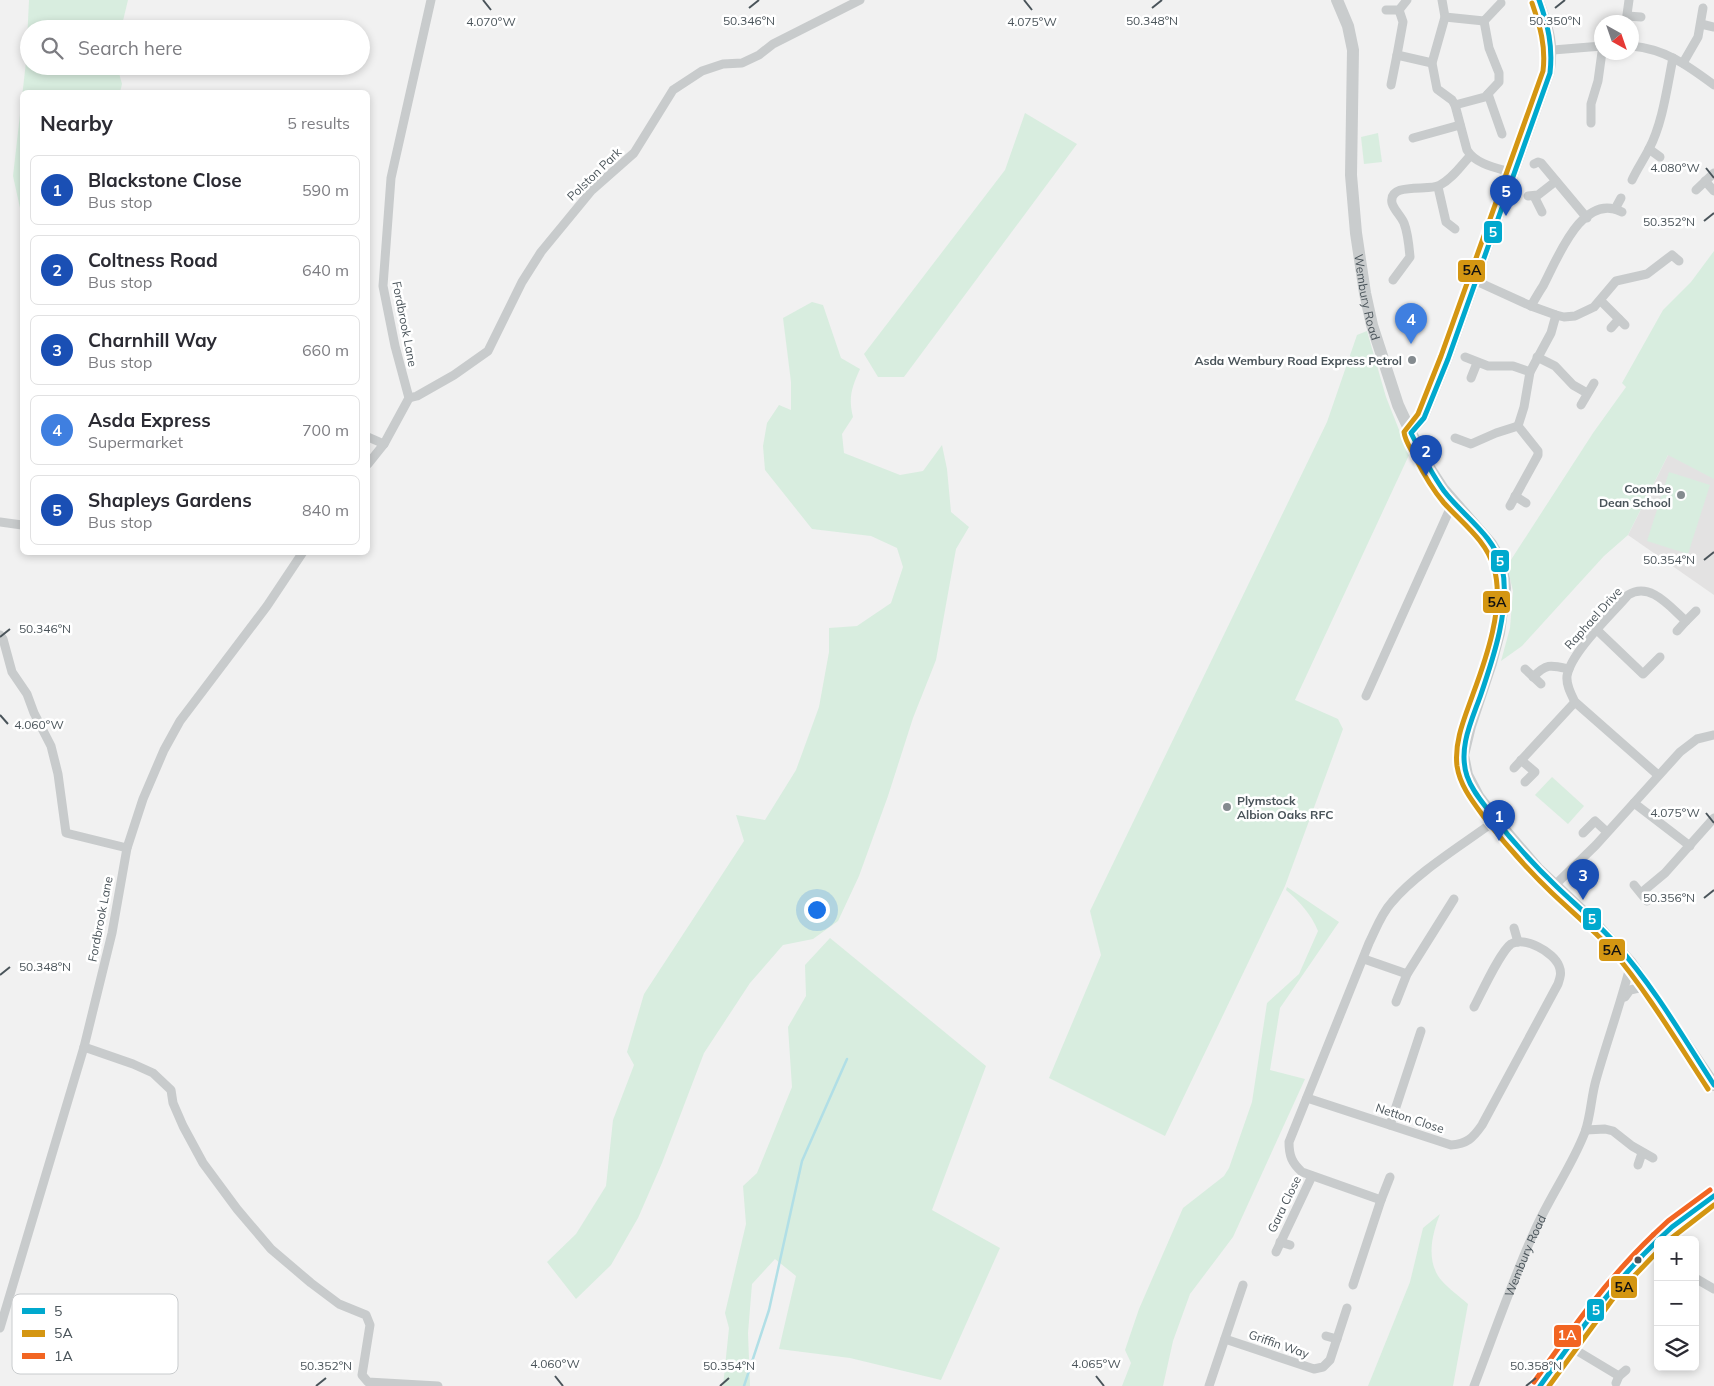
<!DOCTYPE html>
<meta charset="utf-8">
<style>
:root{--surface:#fff;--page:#f7f7f7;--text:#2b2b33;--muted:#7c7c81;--line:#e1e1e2;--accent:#db2777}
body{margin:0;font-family:Mulish,sans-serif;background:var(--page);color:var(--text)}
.controls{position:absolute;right:15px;bottom:15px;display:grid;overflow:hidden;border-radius:8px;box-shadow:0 2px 8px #0003}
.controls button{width:45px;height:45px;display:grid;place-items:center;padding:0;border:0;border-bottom:1px solid var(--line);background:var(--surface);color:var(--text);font:25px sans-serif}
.compass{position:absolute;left:1594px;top:15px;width:45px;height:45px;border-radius:50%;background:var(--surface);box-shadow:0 2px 8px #0003;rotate:140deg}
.you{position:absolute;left:816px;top:909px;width:18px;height:18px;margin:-12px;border:4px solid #fff;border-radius:50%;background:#1a73e8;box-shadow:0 0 0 8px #1a73e833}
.badge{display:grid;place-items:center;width:32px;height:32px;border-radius:50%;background:var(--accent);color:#fff;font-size:16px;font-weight:700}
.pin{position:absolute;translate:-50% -41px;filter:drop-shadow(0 1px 2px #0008)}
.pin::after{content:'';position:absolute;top:26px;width:18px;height:15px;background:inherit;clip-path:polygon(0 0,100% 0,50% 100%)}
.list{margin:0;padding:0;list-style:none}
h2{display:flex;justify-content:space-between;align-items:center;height:65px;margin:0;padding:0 20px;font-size:21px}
h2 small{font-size:16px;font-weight:400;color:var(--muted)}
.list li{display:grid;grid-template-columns:32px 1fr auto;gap:15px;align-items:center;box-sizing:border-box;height:70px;margin:0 10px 10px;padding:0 10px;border:1px solid var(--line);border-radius:8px}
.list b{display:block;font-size:19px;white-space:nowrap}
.list p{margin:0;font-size:16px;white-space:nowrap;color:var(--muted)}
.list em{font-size:16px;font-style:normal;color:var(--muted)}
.icon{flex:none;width:28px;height:28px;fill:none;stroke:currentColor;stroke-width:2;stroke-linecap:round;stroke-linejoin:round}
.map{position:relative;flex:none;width:1714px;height:1386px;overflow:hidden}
.search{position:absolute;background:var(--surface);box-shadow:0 2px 8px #0003;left:20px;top:20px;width:350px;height:55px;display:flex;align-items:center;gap:12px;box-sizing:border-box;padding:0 18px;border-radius:28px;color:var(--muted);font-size:19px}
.panel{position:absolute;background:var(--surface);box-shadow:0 2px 8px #0003;left:20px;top:90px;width:350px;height:465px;border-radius:8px}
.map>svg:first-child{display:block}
.education{fill:#e3e2e2}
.green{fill:#d8eddf}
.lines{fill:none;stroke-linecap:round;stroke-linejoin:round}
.stream{stroke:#b1dfe6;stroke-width:2.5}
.street{stroke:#c8cbcc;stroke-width:9}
.secondary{stroke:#c9cccd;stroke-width:12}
.bus-1-casing{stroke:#fff;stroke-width:9}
.bus-2-casing{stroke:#fff;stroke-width:9}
.bus-3-casing{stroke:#fff;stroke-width:9}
.bus-1{stroke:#00a9ce;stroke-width:5}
.bus-2{stroke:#d49612;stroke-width:5}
.bus-3{stroke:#f26522;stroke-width:5}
.ticks{fill:none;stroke:#4a545a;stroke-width:2}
.poi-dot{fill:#848b8f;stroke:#fff;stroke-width:2}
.bus-dot{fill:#4a545a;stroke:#fff;stroke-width:2}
.labels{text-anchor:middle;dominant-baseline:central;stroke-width:5;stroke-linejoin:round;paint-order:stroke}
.street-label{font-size:12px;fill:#4a545a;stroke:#fff}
.poi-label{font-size:12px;font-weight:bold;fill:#4a545a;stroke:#fff;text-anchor:end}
.key{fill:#fff;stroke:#c9ccce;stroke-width:1}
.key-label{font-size:14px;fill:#4a545a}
.ticks-label{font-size:12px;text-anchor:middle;fill:#4a545a;stroke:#fff;stroke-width:5;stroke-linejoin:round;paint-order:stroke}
.line-badge{stroke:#fff;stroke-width:2}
.badge-label{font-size:14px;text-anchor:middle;font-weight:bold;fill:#fff}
.pale-badge-label{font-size:14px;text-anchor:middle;font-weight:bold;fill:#111}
</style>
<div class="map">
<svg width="1714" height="1386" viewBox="0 0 1714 1386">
<rect width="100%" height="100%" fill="#f1f1f1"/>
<polygon class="education" points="1714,384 1714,595 1628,535 1672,447"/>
<g class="green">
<polygon points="29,0 128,0 121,29 29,29 29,66 117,66 122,84 120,92 22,92 22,217 13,176 26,62"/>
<polygon points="1025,113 1077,144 904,377 878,377 864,354 1005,170"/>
<polygon points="1378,133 1382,162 1364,164 1361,137"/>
<polygon points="1714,251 1714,479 1668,455 1628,535 1604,556 1522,646 1501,661 1510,628 1513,591 1507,566 1593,433 1626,387 1622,383 1663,310 1691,282"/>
<path d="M812 302 823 305 841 358 860 369C852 387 848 397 853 417L842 434 844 453 900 475 923 471 942 445 947 469 951 512 969 527 956 549 936 660 913 718 888 796 859 876 838 921 813 939 783 945 750 983 704 1053 662 1163 638 1218 611 1265 576 1299 547 1262 576 1234 606 1186 613 1120 634 1065 627 1052 644 994 744 841 736 815 765 820 796 770 819 707 829 652V628L857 626 891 603 903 567 897 548 871 536 812 529 765 470 763 446 767 423 779 405 791 410V382L783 318Z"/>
<polygon points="1367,331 1386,397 1409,455 1295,700 1338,719 1343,729 1285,886 1165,1136 1049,1078 1101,955 1090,911 1327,422 1357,335"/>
<polygon points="1669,472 1710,485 1688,554 1647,541"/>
<polygon points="1552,777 1584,806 1568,824 1535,795"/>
<path d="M1287 887 1339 922 1280 1008 1270 1070 1305 1079 1233 1237 1190 1294 1173 1341 1163 1386H1122L1131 1363 1125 1350 1139 1309 1183 1208 1224 1176 1229 1168 1252 1102 1267 1003 1299 974 1318 931C1311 914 1300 902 1286 890Z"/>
<polygon points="830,938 986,1066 932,1210 1000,1248 941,1380 850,1358 779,1349 796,1276 775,1259 752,1284 748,1333 750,1386 723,1386 729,1328 725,1313 746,1224 743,1186 757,1173 792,1087 788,1027 806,996 805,965"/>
<path d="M1440 1214C1432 1234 1425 1262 1442 1281 1449 1289 1459 1296 1468 1304L1453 1386H1368L1410 1282 1423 1228Z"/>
</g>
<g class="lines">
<polyline class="stream" points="744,1386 769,1310 802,1161 847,1059"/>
<g class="street">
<path d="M1442 0 1445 17 1432 63 1437 89 1452 100 1455 105 1467 150C1476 165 1498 168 1514 173"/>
<polyline points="1386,10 1399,10 1407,0"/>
<polyline points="1399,10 1403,22 1397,55 1432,63"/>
<polyline points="1627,16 1641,17"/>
<polyline points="1445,17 1484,21 1501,3"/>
<polyline points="1626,22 1629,0"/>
<polyline points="1701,24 1714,27"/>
<path d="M1632 46C1665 49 1687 65 1714 85"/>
<polyline points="1553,50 1602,46"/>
<polyline points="1683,63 1698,37 1703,8"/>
<polyline points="1391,85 1397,55"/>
<polyline points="1488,94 1502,134"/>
<polyline points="1455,105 1485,97 1499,82 1499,73 1489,48 1484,21"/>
<polyline points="1591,123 1591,104 1598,81 1602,52"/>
<polyline points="1413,138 1460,125"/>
<polyline points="1649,149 1660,157"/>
<polyline points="1534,164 1538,162 1541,163 1587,218"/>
<path d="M1632 180C1637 169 1644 159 1649 149 1663 122 1667 87 1673 58"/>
<polyline points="1705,181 1714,191"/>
<polyline points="1438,187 1446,222 1455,229"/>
<polyline points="1696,190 1714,173"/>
<polyline points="1528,196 1538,195 1556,181"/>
<polyline points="1534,196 1542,212"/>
<polyline points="1615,209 1621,198"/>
<path d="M1393 280 1410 257C1409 246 1408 233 1404 223 1401 216 1394 210 1392 203 1388 181 1430 192 1440 185 1452 179 1461 166 1470 156"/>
<polyline points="1476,281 1531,306 1556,315 1564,317 1575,316 1594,307 1616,281 1647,274 1672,255 1679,261"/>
<polyline points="1601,301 1625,325"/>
<path d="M1531 306C1535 299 1539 292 1543 286 1557 260 1582 191 1622 212"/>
<polyline points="1611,328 1619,319"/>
<polyline points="1465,357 1488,366 1513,366 1530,372"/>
<polyline points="1537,357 1555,366 1573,385 1587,393"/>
<polyline points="1471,378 1477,363"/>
<polyline points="409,398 417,396 454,375 488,351 522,282 541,252 592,190 634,153 673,90 702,71 723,64 742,63 759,55 773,44 860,0"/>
<polyline points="1581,405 1594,383"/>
<path d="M1411 433 1424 418 1448 359 1550 73C1555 42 1549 28 1539 0"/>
<polyline points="368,437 384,444"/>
<polyline points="1455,438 1471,444 1496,433 1518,426"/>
<polyline points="368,464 384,444 409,398 395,346 383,286 391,178 431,0"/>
<polyline points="1515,496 1526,503"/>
<polyline points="1510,506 1538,455 1538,451 1518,426 1524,407 1530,372 1551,333 1556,315"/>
<polyline points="0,522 22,525"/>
<polyline points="1597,630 1643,674 1660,657"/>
<polyline points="1677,631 1686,621"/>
<polyline points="0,635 3,639 12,672 27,694 34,713 51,746 58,774 66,833 127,848"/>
<polyline points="1525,669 1541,684"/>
<path d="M1533 677C1547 663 1551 665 1569 669"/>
<polyline points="1366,696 1453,502"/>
<polyline points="1521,760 1535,772 1525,782"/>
<polyline points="1514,768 1575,702"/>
<path d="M1658 775 1575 702C1571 694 1566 685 1567 676 1571 652 1611 615 1628 595 1650 581 1670 607 1686 621L1696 611"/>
<polyline points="1634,803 1690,846"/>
<polyline points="1583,833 1595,821 1607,832"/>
<polyline points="1555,885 1596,845 1680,752 1697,739 1714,735"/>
<polyline points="1634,885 1647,901"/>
<polyline points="1641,893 1665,873 1714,818"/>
<polyline points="1514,928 1518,942"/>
<polyline points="1364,959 1407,974"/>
<polyline points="1625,997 1630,990 1648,986"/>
<polyline points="1396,1002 1407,974 1454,899"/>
<polyline points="84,1047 133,1064 153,1073 171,1090 173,1103 183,1126 203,1163 237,1209 271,1249 311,1283 339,1304 366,1315 370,1325 362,1375 368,1382 438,1386"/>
<path d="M1307 1098 1451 1145C1467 1144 1473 1138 1482 1125L1558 984C1560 978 1562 973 1559 966 1554 952 1524 936 1511 944 1500 952 1481 994 1474 1007"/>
<polyline points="1390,1125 1421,1031"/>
<polyline points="1586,1130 1605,1129 1613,1131 1632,1146 1653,1158"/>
<polyline points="1638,1165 1642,1153"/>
<path d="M1381 1200 1302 1172C1292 1163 1289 1156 1289 1142L1369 943C1376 929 1381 914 1392 902 1417 872 1464 844 1496 820"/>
<polyline points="1280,1242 1290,1245"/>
<polyline points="1646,1250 1658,1256"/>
<polyline points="1276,1252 1312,1176"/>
<polyline points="1695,1278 1714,1289"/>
<polyline points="1353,1285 1381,1200 1390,1177"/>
<polyline points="0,1328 84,1047 112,933 127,848 143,799 164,750 180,721 267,606 303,552"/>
<polyline points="1326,1336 1337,1339"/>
<polyline points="1225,1339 1314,1369 1323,1367 1330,1360 1347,1308"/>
<polyline points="1569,1346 1619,1376"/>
<polyline points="1616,1383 1619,1376 1626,1370"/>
<polyline points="1209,1386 1243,1285"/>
<path id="s1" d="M1474 1386C1494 1334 1512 1281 1535 1230 1550 1196 1572 1166 1585 1132 1591 1115 1591 1097 1596 1080 1607 1041 1621 1003 1631 963"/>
</g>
<g class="secondary">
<path id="s2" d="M1337 0 1348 26 1353 50 1351 175 1356 233 1365 293 1372 325 1398 405 1411 433 1428 466 1443 489 1491 544 1498 556 1504 579 1505 588 1499 633 1491 663 1470 726 1463 755 1467 775 1478 796 1496 820 1537 868 1592 920 1631 963 1714 1085"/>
<polyline points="1658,1240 1672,1227 1714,1196"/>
<path d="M1540 1386C1577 1335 1610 1283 1658 1240"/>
</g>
<g class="bus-1-casing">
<g id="bus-1">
<path d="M1539 0C1548 25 1553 46 1550 73L1448 359 1424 418 1411 433C1421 453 1431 473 1444 491 1463 516 1494 535 1502 567 1511 607 1493 659 1480 697 1471 722 1458 749 1467 776 1472 791 1483 803 1492 815 1512 841 1534 865 1557 887 1577 906 1598 924 1616 944 1654 987 1683 1037 1714 1085"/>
<polyline points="1658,1240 1672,1227 1714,1196"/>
<path d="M1540 1386C1577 1335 1612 1284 1658 1240"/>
</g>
</g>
<g class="bus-2-casing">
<g id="bus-2">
<path d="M1532 3C1540 26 1546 46 1543 71L1441 356 1418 414 1404 432C1405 441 1411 449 1415 457 1423 473 1432 489 1444 503 1462 523 1487 541 1494 568 1505 605 1486 659 1473 694 1465 717 1454 741 1457 766 1460 786 1473 802 1484 817 1505 844 1528 870 1552 893 1572 912 1594 930 1612 950 1648 993 1677 1042 1708 1089"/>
<polyline points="1669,1240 1714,1205"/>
<polyline points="1549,1386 1615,1296 1658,1251"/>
</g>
</g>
<g class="bus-3-casing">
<g id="bus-3">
<polyline points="1653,1235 1668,1221 1710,1190"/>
<path d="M1534 1382C1571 1330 1607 1279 1653 1235"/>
</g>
</g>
<use href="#bus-1" class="bus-1"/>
<use href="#bus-2" class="bus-2"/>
<use href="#bus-3" class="bus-3"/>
</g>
<path class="ticks" d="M483 0 491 10M1024 0 1032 10M749 8 759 0M1152 8 1162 0M1555 8 1565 0M1706 168 1714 178M1704 221 1714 213M1704 560 1714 552M0 637 10 629M0 715 8 724M1706 813 1714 823M1704 898 1714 890M0 975 10 967M555 1376 563 1386M1096 1376 1104 1386M316 1386 326 1378M720 1386 729 1378M1526 1386 1536 1378"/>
<g class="poi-dot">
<circle cx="1412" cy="360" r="5"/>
<circle cx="1681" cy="495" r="5"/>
<circle cx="1227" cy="807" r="5"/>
</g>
<circle class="bus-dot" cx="1638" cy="1260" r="4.5"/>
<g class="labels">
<g class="street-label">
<text transform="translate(594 174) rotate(-44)">Polston Park</text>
<text stroke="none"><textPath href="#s2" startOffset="301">Wembury Road</textPath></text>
<text transform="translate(405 324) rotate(79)">Fordbrook Lane</text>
<text transform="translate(1593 618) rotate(-48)">Raphael Drive</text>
<text transform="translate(100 919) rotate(-79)">Fordbrook Lane</text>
<text transform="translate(1410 1118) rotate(18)">Netton Close</text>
<text transform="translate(1284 1204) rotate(-64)">Gara Close</text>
<text stroke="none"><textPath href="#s1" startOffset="140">Wembury Road</textPath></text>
<text transform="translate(1279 1344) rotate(19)">Griffin Way</text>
</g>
<g class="poi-label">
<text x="1402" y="360">Asda Wembury Road Express Petrol</text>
<text x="1671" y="488">Coombe<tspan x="1671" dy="14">Dean School</tspan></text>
<text x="1237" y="800" text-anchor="start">Plymstock<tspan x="1237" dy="14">Albion Oaks RFC</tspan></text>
</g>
</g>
<rect x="12" y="1294" width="166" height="80" rx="8" class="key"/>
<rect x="22" y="1308" width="23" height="6" fill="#00a9ce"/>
<rect x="22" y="1330" width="23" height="7" fill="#d49612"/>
<rect x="22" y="1353" width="23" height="6" fill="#f26522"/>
<g class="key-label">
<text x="54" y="1316">5</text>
<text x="54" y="1338">5A</text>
<text x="54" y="1361">1A</text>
</g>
<g class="ticks-label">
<text x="749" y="25">50.346°N</text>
<text x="1152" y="25">50.348°N</text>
<text x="1555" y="25">50.350°N</text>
<text x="1032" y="26">4.075°W</text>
<text x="491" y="26">4.070°W</text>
<text x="1675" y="172">4.080°W</text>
<text x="1669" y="226">50.352°N</text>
<text x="1669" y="564">50.354°N</text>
<text x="45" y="633">50.346°N</text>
<text x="39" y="729">4.060°W</text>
<text x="1675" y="817">4.075°W</text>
<text x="1669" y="902">50.356°N</text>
<text x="45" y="971">50.348°N</text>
<text x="555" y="1368">4.060°W</text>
<text x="1096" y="1368">4.065°W</text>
<text x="326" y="1370">50.352°N</text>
<text x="729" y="1370">50.354°N</text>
<text x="1536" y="1370">50.358°N</text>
</g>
<g class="line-badge">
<rect x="1483" y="220" width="20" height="24" rx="5" fill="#00a9ce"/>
<rect x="1457" y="259" width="29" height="24" rx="5" fill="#d49612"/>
<rect x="1490" y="549" width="20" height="24" rx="5" fill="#00a9ce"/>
<rect x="1482" y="590" width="29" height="24" rx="5" fill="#d49612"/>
<rect x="1582" y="907" width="20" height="24" rx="5" fill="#00a9ce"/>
<rect x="1598" y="938" width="28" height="24" rx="5" fill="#d49612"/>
<rect x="1610" y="1275" width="28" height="24" rx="5" fill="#d49612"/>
<rect x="1586" y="1298" width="19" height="24" rx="5" fill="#00a9ce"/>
<rect x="1553" y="1324" width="29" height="24" rx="5" fill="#f26522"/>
</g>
<g class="badge-label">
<text x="1493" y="237">5</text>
<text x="1500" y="566">5</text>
<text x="1592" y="924">5</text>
<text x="1596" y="1315">5</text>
<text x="1567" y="1340">1A</text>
</g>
<g class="pale-badge-label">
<text x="1472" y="275">5A</text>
<text x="1497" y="607">5A</text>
<text x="1612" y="955">5A</text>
<text x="1624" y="1292">5A</text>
</g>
</svg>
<div class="controls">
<button>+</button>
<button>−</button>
<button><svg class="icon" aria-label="layers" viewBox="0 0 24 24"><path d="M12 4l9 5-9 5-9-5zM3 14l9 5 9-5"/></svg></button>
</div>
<svg class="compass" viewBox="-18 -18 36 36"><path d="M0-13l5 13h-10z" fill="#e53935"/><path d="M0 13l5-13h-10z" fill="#7c7c81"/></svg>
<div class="you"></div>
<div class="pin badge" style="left:1499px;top:841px;background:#1a4fb4">1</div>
<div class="pin badge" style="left:1426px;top:476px;background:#1a4fb4">2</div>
<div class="pin badge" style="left:1583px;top:900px;background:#1a4fb4">3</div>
<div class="pin badge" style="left:1411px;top:344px;background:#3f7fe0">4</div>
<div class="pin badge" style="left:1506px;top:216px;background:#1a4fb4">5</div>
<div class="search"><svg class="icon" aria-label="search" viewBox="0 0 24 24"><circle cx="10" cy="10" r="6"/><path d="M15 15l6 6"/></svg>Search here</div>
<section class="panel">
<h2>Nearby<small>5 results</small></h2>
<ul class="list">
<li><span class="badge" style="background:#1a4fb4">1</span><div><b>Blackstone Close</b><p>Bus stop</p></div><em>590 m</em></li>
<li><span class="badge" style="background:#1a4fb4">2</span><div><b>Coltness Road</b><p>Bus stop</p></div><em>640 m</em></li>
<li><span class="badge" style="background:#1a4fb4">3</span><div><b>Charnhill Way</b><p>Bus stop</p></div><em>660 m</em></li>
<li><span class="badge" style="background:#3f7fe0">4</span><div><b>Asda Express</b><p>Supermarket</p></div><em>700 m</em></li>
<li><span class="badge" style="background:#1a4fb4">5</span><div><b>Shapleys Gardens</b><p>Bus stop</p></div><em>840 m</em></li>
</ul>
</section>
</div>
